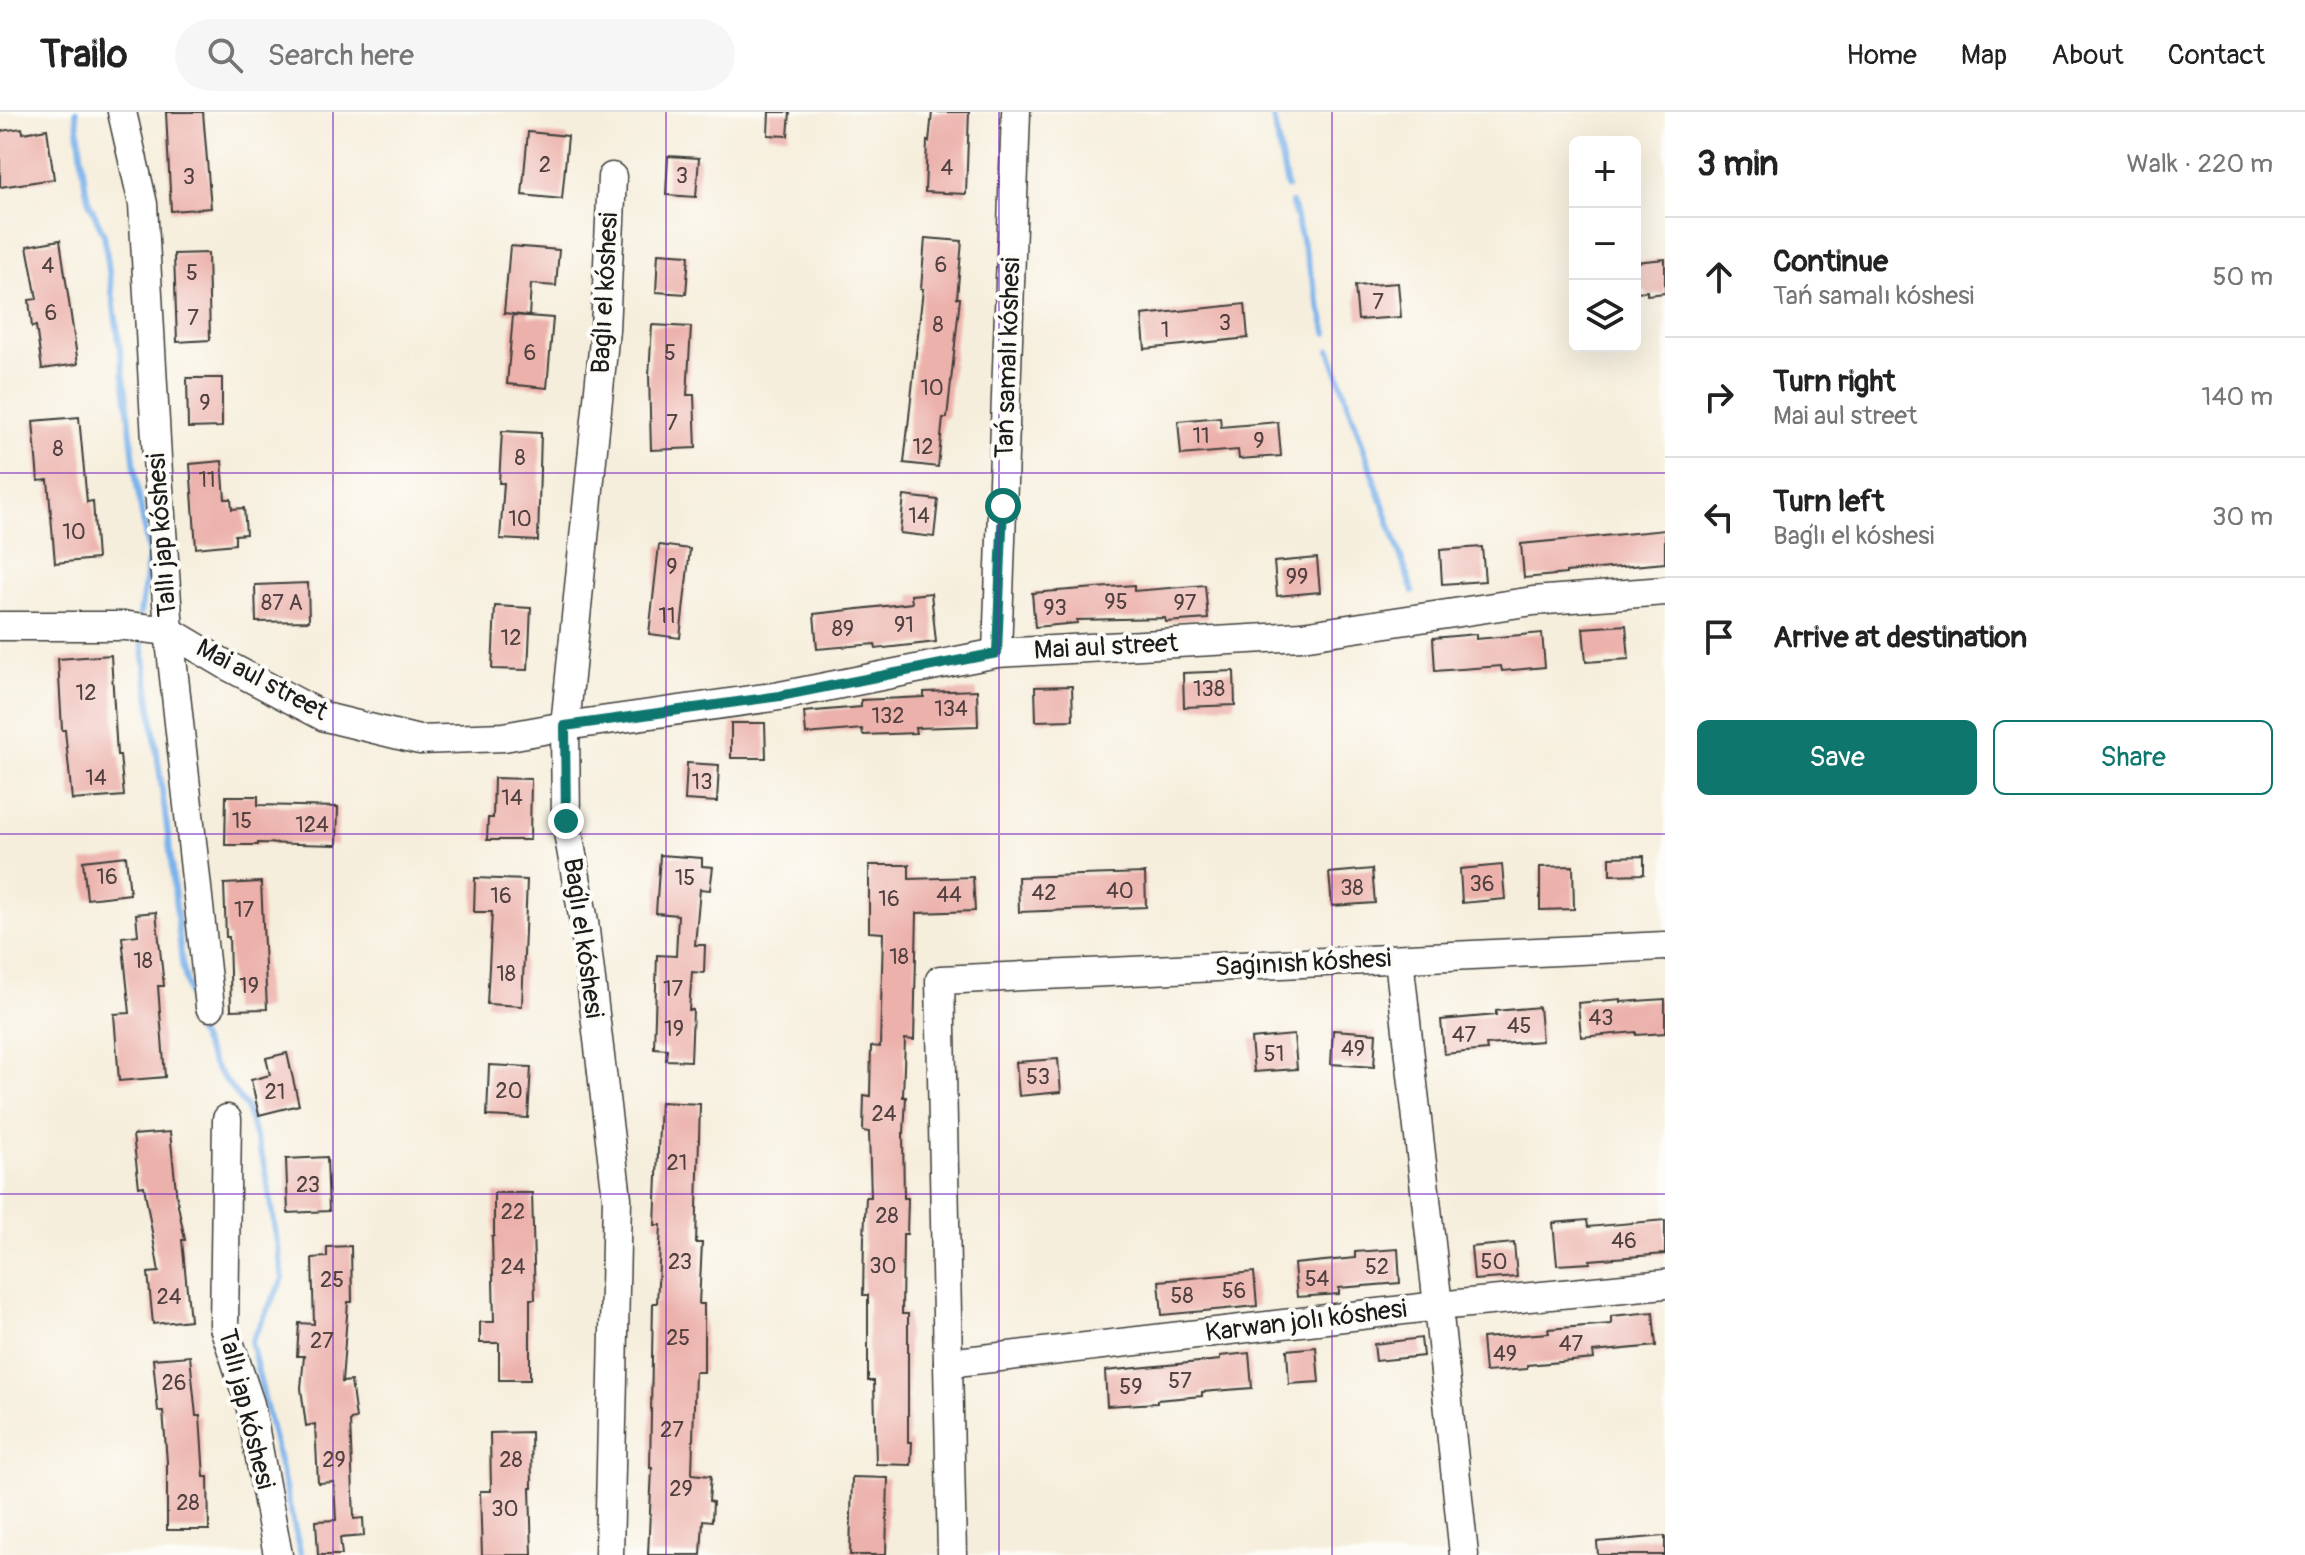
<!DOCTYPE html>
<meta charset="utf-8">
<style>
:root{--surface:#fff;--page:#f6f6f6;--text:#222;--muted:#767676;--line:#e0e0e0;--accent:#0f766e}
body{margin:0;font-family:Pangolin,sans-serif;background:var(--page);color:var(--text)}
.controls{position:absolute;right:24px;top:24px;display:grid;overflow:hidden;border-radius:12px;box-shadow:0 8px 32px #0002}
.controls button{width:72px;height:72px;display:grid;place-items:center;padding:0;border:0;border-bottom:2px solid var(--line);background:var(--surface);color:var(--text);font:40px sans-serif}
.stop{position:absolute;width:24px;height:24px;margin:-18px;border:6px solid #0f766e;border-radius:50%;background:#fff}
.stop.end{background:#0f766e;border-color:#fff;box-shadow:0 2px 8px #0008}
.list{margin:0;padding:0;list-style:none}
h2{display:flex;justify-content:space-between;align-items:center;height:104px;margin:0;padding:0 32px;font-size:34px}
h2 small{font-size:26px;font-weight:400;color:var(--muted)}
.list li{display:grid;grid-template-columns:52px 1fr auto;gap:24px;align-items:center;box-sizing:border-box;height:120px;padding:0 32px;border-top:2px solid var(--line)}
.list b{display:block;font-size:30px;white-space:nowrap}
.list p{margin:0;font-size:26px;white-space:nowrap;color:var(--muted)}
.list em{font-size:26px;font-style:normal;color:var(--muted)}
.actions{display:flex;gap:16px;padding:24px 32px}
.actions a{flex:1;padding:18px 0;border:2px solid var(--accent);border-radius:12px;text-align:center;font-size:28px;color:var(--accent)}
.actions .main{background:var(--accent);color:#fff}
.icon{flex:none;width:44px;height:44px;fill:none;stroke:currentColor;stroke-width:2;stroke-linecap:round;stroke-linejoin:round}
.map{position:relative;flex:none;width:1665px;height:1443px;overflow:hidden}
header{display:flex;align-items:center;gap:48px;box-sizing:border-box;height:112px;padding:0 40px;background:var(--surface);border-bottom:2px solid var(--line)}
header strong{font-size:38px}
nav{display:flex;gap:44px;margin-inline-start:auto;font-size:28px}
.search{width:560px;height:72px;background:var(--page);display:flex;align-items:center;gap:20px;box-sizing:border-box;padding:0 28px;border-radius:44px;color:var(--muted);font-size:30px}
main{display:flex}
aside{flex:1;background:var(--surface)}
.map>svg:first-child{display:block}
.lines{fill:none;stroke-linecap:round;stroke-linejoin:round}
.stream{stroke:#7bb3eb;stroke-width:6}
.building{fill:#ecb1ab}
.minor-casing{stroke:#3d3c39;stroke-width:31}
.minor{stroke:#fff;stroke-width:28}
.route{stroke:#0f766e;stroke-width:10}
.grid{fill:none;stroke:#7b2cbf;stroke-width:2;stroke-opacity:0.55}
.labels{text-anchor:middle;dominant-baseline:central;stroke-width:8;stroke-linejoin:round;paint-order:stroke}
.number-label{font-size:22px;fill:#504140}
.street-label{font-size:26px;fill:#1c1c1c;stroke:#fdfcf7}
</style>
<header>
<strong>Trailo</strong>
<div class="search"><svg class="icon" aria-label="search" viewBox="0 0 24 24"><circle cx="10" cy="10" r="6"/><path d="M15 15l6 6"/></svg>Search here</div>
<nav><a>Home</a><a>Map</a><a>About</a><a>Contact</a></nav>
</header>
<main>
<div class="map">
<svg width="1665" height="1443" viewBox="0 0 1665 1443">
<rect width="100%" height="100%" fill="#fdfcf7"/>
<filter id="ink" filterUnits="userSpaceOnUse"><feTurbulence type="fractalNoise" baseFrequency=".0125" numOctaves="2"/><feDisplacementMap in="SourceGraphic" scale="16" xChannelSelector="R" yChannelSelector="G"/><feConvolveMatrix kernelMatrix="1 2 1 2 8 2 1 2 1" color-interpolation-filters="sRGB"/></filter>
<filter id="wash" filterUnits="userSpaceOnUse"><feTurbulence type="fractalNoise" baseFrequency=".006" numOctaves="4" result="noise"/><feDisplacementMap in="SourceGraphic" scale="32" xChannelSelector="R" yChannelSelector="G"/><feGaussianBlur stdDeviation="1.8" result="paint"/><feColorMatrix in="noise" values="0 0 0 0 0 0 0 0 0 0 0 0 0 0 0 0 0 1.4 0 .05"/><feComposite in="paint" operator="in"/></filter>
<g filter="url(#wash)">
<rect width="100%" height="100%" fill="#f6eedc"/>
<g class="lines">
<g class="stream">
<polyline points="76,0 85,72 89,90 104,123 126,279 137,374 149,444 140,502"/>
<polyline points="1272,0 1287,75"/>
<polyline points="1292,91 1327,221"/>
<polyline points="1330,238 1413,480"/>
<polyline points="142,530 169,730 182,851 198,921 213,952 246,995 265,1055 283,1167 251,1230 301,1443"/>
</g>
</g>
<g id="blocks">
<g class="building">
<polygon points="166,0 203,0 211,96 171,99"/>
<polygon points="769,0 790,0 788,24 768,23"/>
<polygon points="932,0 969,0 966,82 925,80 927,29 929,30"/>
<polygon points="22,16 23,21 47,17 54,67 0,75 0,19"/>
<polygon points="528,20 568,24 562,87 522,83"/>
<polygon points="668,44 699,46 696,85 666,83"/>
<polygon points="925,126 962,129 957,186 960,186 947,306 943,306 938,355 904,351 923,177 921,177"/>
<polygon points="60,128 78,252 42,257 36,214 32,215 29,188 37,187 27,134"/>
<polygon points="510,134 559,138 556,174 531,172 529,204 504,201"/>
<polygon points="208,141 210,228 177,230 174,142"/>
<polygon points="658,141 689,143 686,182 656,180"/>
<polygon points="1665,147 1665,181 1647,183 1647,179 1635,180 1635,150"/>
<polygon points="1398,171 1401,205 1358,208 1355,174"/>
<polygon points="1245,192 1248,226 1145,237 1142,203"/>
<polygon points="513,203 553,206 547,276 507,272"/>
<polygon points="652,213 691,215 687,283 694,283 696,336 651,338 649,263"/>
<polygon points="187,266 222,266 222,315 188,316"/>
<polygon points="79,305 87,390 93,389 97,447 55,451 48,368 38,369 33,309"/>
<polygon points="1220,305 1221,315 1278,310 1281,344 1239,347 1238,338 1181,343 1178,309"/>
<polygon points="502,319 541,321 538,429 500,427 504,371 499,371"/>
<polygon points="222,349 225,387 231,387 232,397 244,396 246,422 235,423 235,432 196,436 190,352"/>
<polygon points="904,384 938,388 934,425 900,421"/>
<polygon points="1665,418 1665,451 1566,460 1566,462 1524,466 1521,432"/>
<polygon points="659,433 690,437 680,526 649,522"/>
<polygon points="1482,435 1485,469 1442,472 1440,438"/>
<polygon points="1317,446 1320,480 1277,484 1274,450"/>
<polygon points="308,471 309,509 256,510 255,473"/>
<polygon points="1134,473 1134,479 1205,473 1208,507 1166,510 1165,506 1077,508 1077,511 1035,515 1032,481"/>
<polygon points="931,481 936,530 876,537 875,532 817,537 814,502 912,491 911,483"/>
<polygon points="495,494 531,496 528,558 492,557"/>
<polygon points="1626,513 1629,547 1586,550 1583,516"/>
<polygon points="1542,521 1545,555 1502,559 1501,554 1435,559 1433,526 1476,522 1476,527"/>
<polygon points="111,543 117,643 120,643 124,684 72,688 65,618 62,618 58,547"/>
<polygon points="1234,559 1235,593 1184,595 1183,561"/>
<polygon points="1072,574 1073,608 1036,609 1035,575"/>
<polygon points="977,578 978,614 915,616 916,621 863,623 862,617 806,622 804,600 861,595 861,588 924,585 924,580"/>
<polygon points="731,611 765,611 766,646 731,646"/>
<polygon points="687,651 719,653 717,690 685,688"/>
<polygon points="494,666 531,667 530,728 487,728 488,706 493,706"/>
<polygon points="226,684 258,684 258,693 338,695 337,733 258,731 258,733 225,733"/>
<polygon points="660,743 702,746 702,754 713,755 710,778 700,777 695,833 705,833 704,861 692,860 689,898 693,898 691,949 666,948 667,937 654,936 657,843 676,844 678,803 656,801"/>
<polygon points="126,744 130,782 87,787 83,749"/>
<polygon points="1644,744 1644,762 1610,763 1610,745"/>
<polygon points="869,753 909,753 909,767 973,765 975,799 917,801 914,928 905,927 903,985 906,985 904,1021 903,1021 904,1086 908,1086 907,1122 903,1122 902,1202 908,1202 908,1330 912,1330 911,1353 876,1352 874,1269 868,1269 868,1183 863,1183 864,1125 866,1085 871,1085 869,1020 863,1019 864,983 870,984 871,934 880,935 883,821 869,820"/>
<polygon points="1502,753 1505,787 1462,791 1460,757"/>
<polygon points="1573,754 1574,797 1540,798 1540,755"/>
<polygon points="1372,757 1375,791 1332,794 1329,761"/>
<polygon points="1145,761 1146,795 1019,800 1018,765"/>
<polygon points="475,766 527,768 522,894 487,892 492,800 474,800"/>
<polygon points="261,770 267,897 231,898 229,825 226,825 224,772"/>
<polygon points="156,800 164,874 158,874 165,965 119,969 114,902 130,901 122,825 138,823 136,802"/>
<polygon points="1621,887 1621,890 1665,887 1665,921 1636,923 1636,920 1581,925 1578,891"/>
<polygon points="1539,895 1542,929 1486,933 1487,938 1444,942 1441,908 1496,903 1496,899"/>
<polygon points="1333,918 1376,921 1374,955 1331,952"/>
<polygon points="1294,923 1297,957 1254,960 1251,927"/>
<polygon points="287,941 299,993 259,1003 251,968 270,963 266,946"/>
<polygon points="1058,947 1061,980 1019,984 1016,950"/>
<polygon points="489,953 531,955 528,1006 487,1004"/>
<polygon points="660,990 700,992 696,1131 702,1131 699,1192 704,1192 704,1260 695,1260 692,1362 711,1364 709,1389 713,1390 712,1409 703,1408 701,1443 648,1443 652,1356 650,1356 653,1191 657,1191 661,1113 655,1113"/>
<polygon points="170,1020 177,1088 185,1128 182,1128 190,1208 153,1212 148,1161 159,1160 144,1074 139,1075 133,1023"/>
<polygon points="327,1045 329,1099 288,1101 286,1047"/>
<polygon points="494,1081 532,1081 535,1187 530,1187 530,1268 499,1268 499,1231 480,1231 480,1210 494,1210 492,1124 494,1124"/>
<polygon points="1587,1108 1588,1115 1665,1108 1665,1142 1590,1148 1590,1151 1557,1153 1553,1111"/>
<polygon points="1514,1131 1517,1165 1474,1168 1471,1135"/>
<polygon points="351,1134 352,1190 348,1190 342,1270 351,1269 356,1307 350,1308 354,1407 363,1406 364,1424 340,1426 342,1443 318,1443 316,1409 336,1408 334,1370 318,1371 315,1312 306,1314 301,1276 304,1244 297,1244 299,1211 314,1212 312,1146 327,1145 327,1135"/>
<polygon points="1398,1137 1400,1171 1339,1176 1339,1182 1297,1185 1294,1152 1355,1146 1355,1140"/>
<polygon points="1254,1160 1257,1194 1162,1203 1159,1169"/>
<polygon points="1653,1200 1656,1234 1593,1240 1594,1247 1527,1253 1527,1257 1485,1260 1482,1226 1549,1221 1548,1217 1611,1212 1611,1204"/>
<polygon points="1421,1226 1423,1244 1376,1249 1374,1232"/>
<polygon points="1316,1235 1319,1270 1289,1272 1287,1238"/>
<polygon points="1249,1241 1252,1276 1202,1280 1202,1284 1157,1288 1157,1291 1107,1294 1105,1259 1220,1248 1220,1244"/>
<polygon points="190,1244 196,1304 200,1304 204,1365 208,1365 209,1418 167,1418 167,1350 163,1299 158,1299 153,1247"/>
<polygon points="531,1320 532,1376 530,1376 532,1443 482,1443 480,1379 491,1379 490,1321"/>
<polygon points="852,1365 888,1366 886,1443 850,1443"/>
<polygon points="1665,1424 1665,1443 1598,1443 1597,1430"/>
</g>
</g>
</g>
<g filter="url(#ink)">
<use href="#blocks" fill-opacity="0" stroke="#3d3c39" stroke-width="2"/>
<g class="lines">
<g class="minor-casing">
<g id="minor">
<polyline points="122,0 143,92 157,346 169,519 210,895"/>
<polyline points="0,514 127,514 169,519 228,554 325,605 419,628 504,625 565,614 780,584 997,541 1302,524 1533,489 1665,479"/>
<polyline points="997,541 1016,0"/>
<polyline points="1399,847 1438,1194 1464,1443"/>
<polyline points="227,1007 224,1215 250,1292 278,1443"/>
<polyline points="948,1251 1438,1194 1665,1172"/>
<polyline points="609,1443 617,1086 584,810 566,709 565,614 605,218 612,65"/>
<polyline points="952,1443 940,868 1665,834"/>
</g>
</g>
<use href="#minor" class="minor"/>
</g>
</g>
<g class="lines" filter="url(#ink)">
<polyline class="route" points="566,709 565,614 780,584 997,541 1003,394"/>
</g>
<path class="grid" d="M333 0V1443M666 0V1443M999 0V1443M1332 0V1443M0 361H1665M0 722H1665M0 1082H1665"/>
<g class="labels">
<g class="number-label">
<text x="545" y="53">2</text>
<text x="947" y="56">4</text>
<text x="682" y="64">3</text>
<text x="189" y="65">3</text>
<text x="941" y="153">6</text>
<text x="48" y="154">4</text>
<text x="192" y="161">5</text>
<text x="1378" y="190">7</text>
<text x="51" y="201">6</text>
<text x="193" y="206">7</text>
<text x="1225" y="211">3</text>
<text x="938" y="213">8</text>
<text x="1165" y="218">1</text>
<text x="530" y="241">6</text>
<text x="670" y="241">5</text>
<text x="932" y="276">10</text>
<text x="205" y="291">9</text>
<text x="672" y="311">7</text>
<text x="1201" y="324">11</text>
<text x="1259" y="329">9</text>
<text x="923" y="335">12</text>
<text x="58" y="337">8</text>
<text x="520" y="346">8</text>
<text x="207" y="368">11</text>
<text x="919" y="404">14</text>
<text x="520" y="407">10</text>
<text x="74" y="420">10</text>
<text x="672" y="455">9</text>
<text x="1297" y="465">99</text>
<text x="1116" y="490">95</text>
<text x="282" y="491">87 А</text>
<text x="1185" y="491">97</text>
<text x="1055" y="496">93</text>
<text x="667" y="504">11</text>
<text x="904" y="513">91</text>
<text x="843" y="517">89</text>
<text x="511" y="526">12</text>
<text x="1209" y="577">138</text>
<text x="86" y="581">12</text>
<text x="951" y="597">134</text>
<text x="888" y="604">132</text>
<text x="96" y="666">14</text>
<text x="702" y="670">13</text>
<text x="512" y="686">14</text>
<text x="242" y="709">15</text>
<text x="312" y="713">124</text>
<text x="107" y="765">16</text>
<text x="685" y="766">15</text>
<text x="1482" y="772">36</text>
<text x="1352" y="776">38</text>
<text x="1120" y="779">40</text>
<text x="1044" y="781">42</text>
<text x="949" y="783">44</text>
<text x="501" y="784">16</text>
<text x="889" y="787">16</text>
<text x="244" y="798">17</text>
<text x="899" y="845">18</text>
<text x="143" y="849">18</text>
<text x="506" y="862">18</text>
<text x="249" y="874">19</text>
<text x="673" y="877">17</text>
<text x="1601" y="906">43</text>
<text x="1519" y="914">45</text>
<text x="674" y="917">19</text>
<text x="1464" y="923">47</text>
<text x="1353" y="937">49</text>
<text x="1274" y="942">51</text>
<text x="1038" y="965">53</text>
<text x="509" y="979">20</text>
<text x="275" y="980">21</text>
<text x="884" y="1002">24</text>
<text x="677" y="1051">21</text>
<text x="308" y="1073">23</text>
<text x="513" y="1100">22</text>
<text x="887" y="1104">28</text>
<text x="1624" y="1129">46</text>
<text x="680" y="1150">23</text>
<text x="1494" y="1150">50</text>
<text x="883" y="1154">30</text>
<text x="513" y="1155">24</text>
<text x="1377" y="1155">52</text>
<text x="1317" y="1167">54</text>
<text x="332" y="1168">25</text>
<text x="1234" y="1179">56</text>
<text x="1182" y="1184">58</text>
<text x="169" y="1185">24</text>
<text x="678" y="1226">25</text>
<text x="322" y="1229">27</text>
<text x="1571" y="1232">47</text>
<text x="1505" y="1242">49</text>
<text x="1180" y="1269">57</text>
<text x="174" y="1271">26</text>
<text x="1131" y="1275">59</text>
<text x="672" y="1318">27</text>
<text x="334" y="1348">29</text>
<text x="511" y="1348">28</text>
<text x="681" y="1377">29</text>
<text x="188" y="1391">28</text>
<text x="505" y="1397">30</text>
</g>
<g class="street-label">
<text transform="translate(605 181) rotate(-87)">Baǵlı el kóshesi</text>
<text transform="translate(1008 246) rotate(-88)">Tań samalı kóshesi</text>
<text transform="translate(162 423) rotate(-94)">Tallı jap kóshesi</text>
<text transform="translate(1106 535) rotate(-3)">Mai aul street</text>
<text transform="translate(262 568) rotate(28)">Mai aul street</text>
<text transform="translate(583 826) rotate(82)">Baǵlı el kóshesi</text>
<text transform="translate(1303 851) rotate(-3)">Saǵınısh kóshesi</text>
<text transform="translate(1306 1209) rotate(-7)">Karwan jolı kóshesi</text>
<text transform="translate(246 1297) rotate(76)">Tallı jap kóshesi</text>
</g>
</g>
</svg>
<div class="controls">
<button>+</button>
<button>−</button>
<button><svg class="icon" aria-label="layers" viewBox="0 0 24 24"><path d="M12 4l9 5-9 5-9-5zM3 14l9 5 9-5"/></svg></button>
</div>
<div class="stop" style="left:1003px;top:394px"></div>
<div class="stop end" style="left:566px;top:709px"></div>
</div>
<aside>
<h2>3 min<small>Walk · 220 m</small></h2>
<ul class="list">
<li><svg class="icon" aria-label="ahead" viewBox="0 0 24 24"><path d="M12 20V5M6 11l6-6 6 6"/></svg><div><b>Continue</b><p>Tań samalı kóshesi</p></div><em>50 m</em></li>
<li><svg class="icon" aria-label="right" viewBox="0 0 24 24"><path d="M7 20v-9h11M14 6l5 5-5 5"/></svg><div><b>Turn right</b><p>Mai aul street</p></div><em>140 m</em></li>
<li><svg class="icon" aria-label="left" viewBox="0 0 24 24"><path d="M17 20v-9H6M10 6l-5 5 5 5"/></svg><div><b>Turn left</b><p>Baǵlı el kóshesi</p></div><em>30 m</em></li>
<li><svg class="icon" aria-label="arrive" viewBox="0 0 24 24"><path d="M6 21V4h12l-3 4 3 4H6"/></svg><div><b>Arrive at destination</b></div></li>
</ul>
<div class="actions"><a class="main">Save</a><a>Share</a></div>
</aside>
</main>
